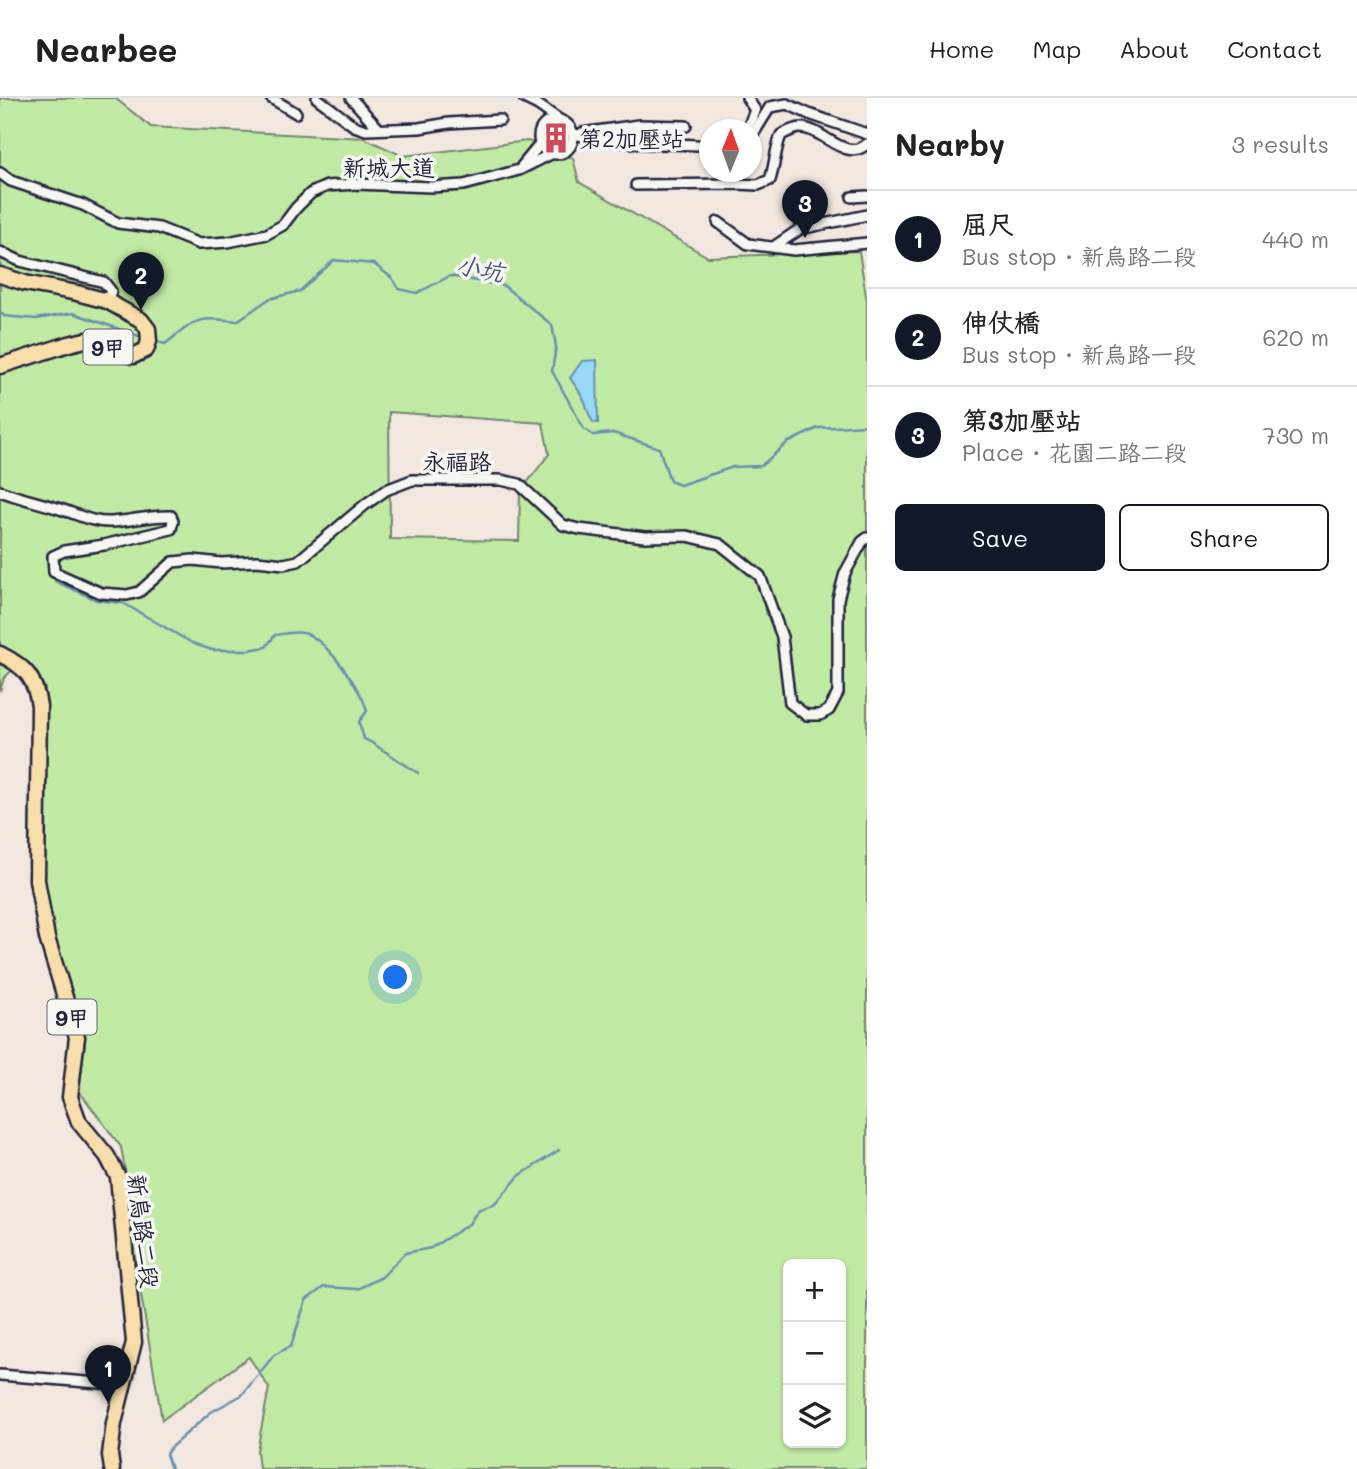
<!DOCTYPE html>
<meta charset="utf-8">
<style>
:root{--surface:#fff;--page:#f2f2f2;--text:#222;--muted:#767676;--line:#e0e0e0;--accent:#111827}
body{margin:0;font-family:Mali,"LXGW WenKai TC",sans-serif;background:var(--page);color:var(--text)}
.controls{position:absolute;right:21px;bottom:21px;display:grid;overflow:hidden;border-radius:10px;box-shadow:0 2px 5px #0004}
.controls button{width:63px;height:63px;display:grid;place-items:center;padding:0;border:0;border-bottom:2px solid var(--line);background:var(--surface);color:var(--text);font:35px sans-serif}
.compass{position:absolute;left:699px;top:21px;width:63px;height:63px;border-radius:50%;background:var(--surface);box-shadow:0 2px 5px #0004;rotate:1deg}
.you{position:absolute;left:396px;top:880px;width:24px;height:24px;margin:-18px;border:5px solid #fff;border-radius:50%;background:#1a73e8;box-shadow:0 0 0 10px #1a73e833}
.badge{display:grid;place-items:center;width:46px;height:46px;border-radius:50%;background:var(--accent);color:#fff;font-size:23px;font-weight:700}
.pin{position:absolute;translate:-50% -58px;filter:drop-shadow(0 2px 4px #0008)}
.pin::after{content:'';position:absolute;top:37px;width:24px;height:21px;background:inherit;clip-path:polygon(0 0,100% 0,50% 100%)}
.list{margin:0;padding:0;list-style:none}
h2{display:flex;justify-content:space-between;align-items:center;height:91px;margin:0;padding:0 28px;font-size:30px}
h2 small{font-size:23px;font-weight:400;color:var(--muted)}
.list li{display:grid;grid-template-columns:46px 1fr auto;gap:21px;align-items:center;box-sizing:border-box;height:98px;padding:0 28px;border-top:2px solid var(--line)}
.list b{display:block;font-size:26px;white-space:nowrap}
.list p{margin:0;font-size:23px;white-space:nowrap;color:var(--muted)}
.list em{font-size:23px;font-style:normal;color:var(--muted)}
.actions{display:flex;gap:14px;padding:21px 28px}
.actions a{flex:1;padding:16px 0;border:2px solid var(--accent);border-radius:10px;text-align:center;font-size:24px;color:var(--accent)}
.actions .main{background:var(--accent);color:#fff}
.icon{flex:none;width:38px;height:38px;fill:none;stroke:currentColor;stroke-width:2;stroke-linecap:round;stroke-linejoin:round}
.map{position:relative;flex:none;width:867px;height:1371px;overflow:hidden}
header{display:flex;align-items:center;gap:42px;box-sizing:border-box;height:98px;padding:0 35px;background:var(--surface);border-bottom:2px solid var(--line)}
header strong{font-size:33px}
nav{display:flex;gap:38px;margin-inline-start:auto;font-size:24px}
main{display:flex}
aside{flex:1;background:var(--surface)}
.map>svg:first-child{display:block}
.green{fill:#c1eaa5;stroke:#728670;stroke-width:2;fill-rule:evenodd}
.water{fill:#98d9fa;stroke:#6990ae;stroke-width:2}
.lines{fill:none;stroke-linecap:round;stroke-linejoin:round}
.stream{stroke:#6990ae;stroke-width:2.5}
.street-casing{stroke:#22223b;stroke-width:14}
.primary-casing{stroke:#22223b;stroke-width:19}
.street{stroke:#f6f6f2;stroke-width:9}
.primary{stroke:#f8deab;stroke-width:14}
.labels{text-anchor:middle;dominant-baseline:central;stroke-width:7;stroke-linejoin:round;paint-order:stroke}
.shield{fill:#f6f6f2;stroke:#626272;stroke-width:2}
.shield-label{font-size:21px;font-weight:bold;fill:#22223b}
.poi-label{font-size:23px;fill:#22223b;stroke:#f6f6f2;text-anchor:start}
.street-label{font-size:23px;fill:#22223b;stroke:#f6f6f2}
.water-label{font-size:24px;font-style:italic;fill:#455974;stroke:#f6f6f2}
</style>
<header>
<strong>Nearbee</strong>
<nav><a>Home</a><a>Map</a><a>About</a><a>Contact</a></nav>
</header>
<main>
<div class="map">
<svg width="867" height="1371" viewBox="0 0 867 1371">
<rect width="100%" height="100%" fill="#f3e8e0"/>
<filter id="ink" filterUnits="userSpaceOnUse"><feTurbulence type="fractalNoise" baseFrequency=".0143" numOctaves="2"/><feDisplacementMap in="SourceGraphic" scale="14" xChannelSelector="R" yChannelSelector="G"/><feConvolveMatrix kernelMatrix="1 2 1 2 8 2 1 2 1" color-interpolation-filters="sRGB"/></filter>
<g filter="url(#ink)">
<path class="green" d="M0 0H115L151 29 364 40 403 58 528 43 573 60 579 84 708 159 859 153 867 204V1371H259L257 1353 269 1290 249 1259 162 1322 133 1149 129 1096 121 1049 79 993 85 941 51 828 44 785 41 658 45 590 35 573 20 565 4 580 0 593ZM389 314 543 325 549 356 520 394 519 443 390 441ZM788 1166H841V1345H788Z"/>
<path class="water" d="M597 262 598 325 593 324C589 318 588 313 586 307 583 297 576 289 570 280L582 263Z"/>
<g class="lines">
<g class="stream">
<polyline points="0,214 4,218 36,221 73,215 142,239"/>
<path d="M155 243 165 246C197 221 196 218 237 223L269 201 300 193 334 162 374 166 392 180 399 191 417 195 450 178 504 188 552 227 556 248 552 273 584 331 593 337 613 335 659 350 670 383 680 387 733 369 761 368 787 345 818 330 867 327"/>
<path d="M55 483 97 502 123 505 192 545 212 552H248L266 549 275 537C284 536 295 533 303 535 324 538 363 593 367 613L359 624 364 641 372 645 418 675"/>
<polyline points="171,1371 166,1356 171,1349 211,1314 242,1297 274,1257 291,1248 306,1202 324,1189 357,1191 382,1179 405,1155 431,1150 469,1126 478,1112 495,1106 519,1078 559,1052"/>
</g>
<g class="street-casing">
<g id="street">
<polyline points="271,0 296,15"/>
<polyline points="317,0 354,28 366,32 419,30 449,25 500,22"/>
<polyline points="351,0 379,31"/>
<polyline points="524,0 538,7 561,23"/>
<polyline points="747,0 755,12 747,32"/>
<circle cx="556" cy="39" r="17"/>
<polyline points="582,35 639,27 686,28"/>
<path d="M573 36C598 41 623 45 649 46 669 46 689 46 710 48"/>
<polyline points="752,38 770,9 787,6 809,16 867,36"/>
<polyline points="522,68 541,45"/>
<polyline points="0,75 11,83 83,107 118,125 159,130 199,146 228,144 267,136 283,127 296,110 311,95 327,88 356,86 431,89 464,87 519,72 553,55"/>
<path d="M636 87 737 86 758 87 770 82C775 67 775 52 781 37 787 34 794 30 801 30 823 30 845 65 867 46"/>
<polyline points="852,99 867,98"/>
<polyline points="718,124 748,146 794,152 867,145"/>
<polyline points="775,148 800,131 867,117"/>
<polyline points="0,154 20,163 104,184 111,193 107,203"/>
<path d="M0 393C21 401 42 405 63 412 79 417 94 425 111 424 131 423 151 417 171 418L173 423 171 431 104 447 64 453 53 458 54 474 101 495 127 497 139 494 173 464 193 462 221 465 257 463 284 466 298 463 366 406 386 392 412 382H501L519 386 563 427 579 431 645 439 687 438 720 446 760 478 782 539 790 605 806 617H820L829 612 838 595V501L845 475 862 444 867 440"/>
<polyline points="0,1277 124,1287"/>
</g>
</g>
<g class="primary-casing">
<g id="primary">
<polyline points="0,177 25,185 77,195 107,203 141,222 148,231 149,243 146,252 133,258 96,244 85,242 69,246 0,268"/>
<path d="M0 556C26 569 35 580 39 608L37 782 47 840 77 939 70 999 79 1024 107 1058 118 1079 134 1244 114 1325 110 1357 112 1371"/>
</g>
</g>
<use href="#street" class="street"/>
<use href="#primary" class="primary"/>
</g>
</g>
<defs>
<g id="building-bare" transform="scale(2.415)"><path d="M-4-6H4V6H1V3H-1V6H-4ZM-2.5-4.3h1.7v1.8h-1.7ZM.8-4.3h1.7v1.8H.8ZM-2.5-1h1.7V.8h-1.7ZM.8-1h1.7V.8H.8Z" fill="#d1495b" stroke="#f6f6f2" stroke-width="2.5" paint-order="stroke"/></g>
</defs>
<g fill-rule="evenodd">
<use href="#building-bare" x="556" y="40"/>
</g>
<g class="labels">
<g class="shield">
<rect x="83.5" y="231.5" width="49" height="35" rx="5"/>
<rect x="47.5" y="901.5" width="49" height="35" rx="5"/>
</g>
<g class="shield-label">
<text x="108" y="249">9甲</text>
<text x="72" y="919">9甲</text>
</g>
<g class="poi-label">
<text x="579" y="40">第2加壓站</text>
</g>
<g class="street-label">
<text x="389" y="69">新城大道</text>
<text x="457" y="363">永福路</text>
<text transform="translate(144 1133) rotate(83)">新烏路二段</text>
</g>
<g class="water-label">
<text transform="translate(480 170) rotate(11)">小坑</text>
</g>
</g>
</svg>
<div class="controls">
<button>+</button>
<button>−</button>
<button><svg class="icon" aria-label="layers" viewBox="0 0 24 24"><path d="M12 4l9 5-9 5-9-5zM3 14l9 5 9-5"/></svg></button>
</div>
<svg class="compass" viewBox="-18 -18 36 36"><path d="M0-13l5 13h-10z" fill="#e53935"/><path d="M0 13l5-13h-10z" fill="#767676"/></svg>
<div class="you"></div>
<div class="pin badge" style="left:108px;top:1305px">1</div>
<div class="pin badge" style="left:141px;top:212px">2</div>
<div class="pin badge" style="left:805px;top:140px">3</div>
</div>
<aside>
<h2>Nearby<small>3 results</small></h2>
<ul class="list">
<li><span class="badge">1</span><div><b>屈尺</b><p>Bus stop · 新烏路二段</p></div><em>440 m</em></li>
<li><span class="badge">2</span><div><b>伸仗橋</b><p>Bus stop · 新烏路一段</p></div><em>620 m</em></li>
<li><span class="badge">3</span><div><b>第3加壓站</b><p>Place · 花園二路二段</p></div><em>730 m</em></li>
</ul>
<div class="actions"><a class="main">Save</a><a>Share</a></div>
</aside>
</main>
